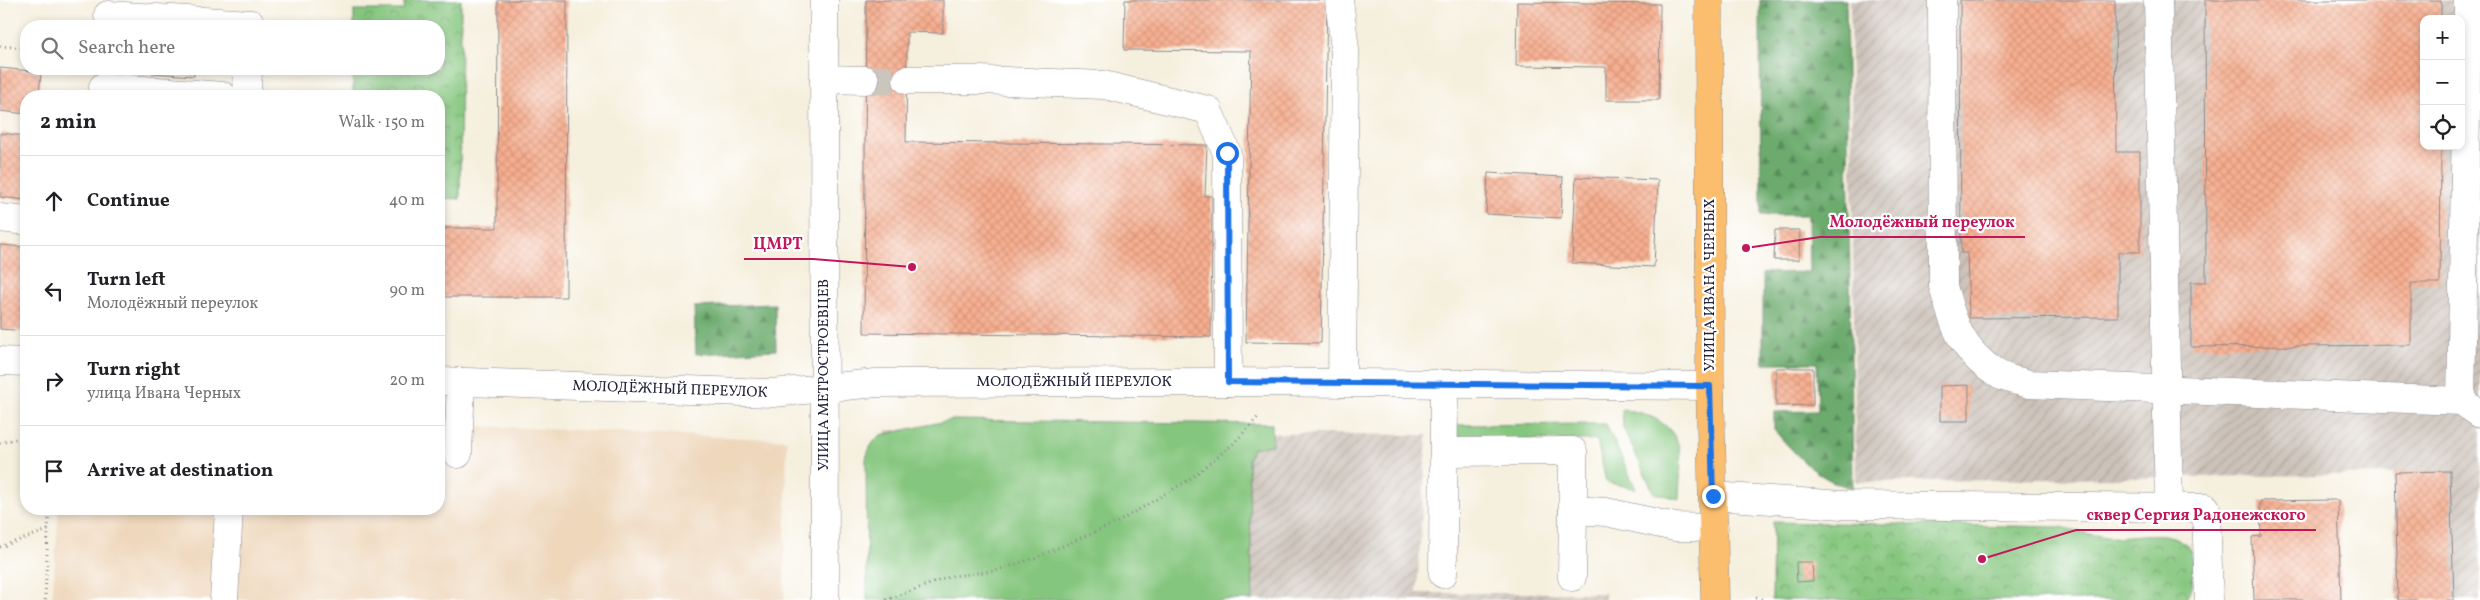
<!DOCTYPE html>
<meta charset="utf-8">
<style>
:root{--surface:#fff;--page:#f2f2f2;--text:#202124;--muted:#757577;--line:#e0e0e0}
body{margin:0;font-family:Vollkorn,serif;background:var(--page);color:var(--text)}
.controls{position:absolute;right:15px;top:15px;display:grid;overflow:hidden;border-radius:10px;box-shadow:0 2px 8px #0003}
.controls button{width:45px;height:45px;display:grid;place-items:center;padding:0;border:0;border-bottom:1px solid var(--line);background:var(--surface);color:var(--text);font:25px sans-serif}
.stop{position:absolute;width:15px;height:15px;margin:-11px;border:4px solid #1a73e8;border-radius:50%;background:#fff}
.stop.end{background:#1a73e8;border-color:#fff;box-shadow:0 1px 5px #0008}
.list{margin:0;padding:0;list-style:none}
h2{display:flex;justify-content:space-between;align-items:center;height:65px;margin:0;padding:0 20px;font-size:21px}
h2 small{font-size:16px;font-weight:400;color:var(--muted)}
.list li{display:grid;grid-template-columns:32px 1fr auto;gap:15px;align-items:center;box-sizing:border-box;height:90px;padding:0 20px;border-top:1px solid var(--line)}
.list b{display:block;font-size:19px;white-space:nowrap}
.list p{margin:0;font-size:16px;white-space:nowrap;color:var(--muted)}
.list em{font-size:16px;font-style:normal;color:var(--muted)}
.icon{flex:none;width:28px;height:28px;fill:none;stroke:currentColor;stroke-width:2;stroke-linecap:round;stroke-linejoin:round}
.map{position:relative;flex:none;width:2480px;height:600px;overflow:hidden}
.search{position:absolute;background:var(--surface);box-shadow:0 2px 8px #0003;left:20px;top:20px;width:425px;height:55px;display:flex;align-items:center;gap:12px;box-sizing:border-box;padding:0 18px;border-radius:20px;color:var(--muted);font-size:19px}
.panel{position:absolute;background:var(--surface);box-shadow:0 2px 8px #0003;left:20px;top:90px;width:425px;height:425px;border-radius:20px}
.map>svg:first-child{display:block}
.built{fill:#eed7bb}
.industrial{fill:url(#industrial-furrows);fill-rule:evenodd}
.green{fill:#85c67e;stroke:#54745c}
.forest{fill:url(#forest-firs);stroke:#476654}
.park{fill:url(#park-crowns);stroke:#54745c}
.building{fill:url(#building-cross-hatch)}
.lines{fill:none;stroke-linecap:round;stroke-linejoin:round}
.minor-tunnel{stroke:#cbc6bd;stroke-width:28;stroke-dasharray:28 14;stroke-linecap:butt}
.minor-casing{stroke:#8c888c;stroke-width:29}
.major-casing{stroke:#8c888c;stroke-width:29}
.path{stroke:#8c888c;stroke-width:3;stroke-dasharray:1 4;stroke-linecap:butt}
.minor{stroke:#fff;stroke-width:28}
.major{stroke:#fbbe6e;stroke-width:28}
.route{stroke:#1a73e8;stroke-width:6}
.labels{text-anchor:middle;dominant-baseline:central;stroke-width:4.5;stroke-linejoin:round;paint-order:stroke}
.street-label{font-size:15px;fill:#22223b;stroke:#fff}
.leader{fill:none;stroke:#c2185b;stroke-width:2}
.callout-dot{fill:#c2185b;stroke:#fff;stroke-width:2}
.callout-label{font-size:16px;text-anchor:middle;font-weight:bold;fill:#c2185b;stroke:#fff;stroke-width:4.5;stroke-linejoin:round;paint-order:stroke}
</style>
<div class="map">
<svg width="2480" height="600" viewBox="0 0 2480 600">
<defs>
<pattern id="industrial-furrows" width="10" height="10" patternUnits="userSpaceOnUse" patternTransform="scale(1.25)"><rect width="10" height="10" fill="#ccc2b9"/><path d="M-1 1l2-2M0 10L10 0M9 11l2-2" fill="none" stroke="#afa6a0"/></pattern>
<pattern id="forest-firs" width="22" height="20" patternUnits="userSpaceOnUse" patternTransform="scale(1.25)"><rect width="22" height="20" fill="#6cab6d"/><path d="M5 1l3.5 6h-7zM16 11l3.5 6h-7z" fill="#588b5b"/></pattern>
<pattern id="park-crowns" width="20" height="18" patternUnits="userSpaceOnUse" patternTransform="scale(1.25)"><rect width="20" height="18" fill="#85c67e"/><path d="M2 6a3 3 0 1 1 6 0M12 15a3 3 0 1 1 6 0" fill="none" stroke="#6ca068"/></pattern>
<pattern id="building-cross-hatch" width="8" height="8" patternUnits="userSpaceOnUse" patternTransform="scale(1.25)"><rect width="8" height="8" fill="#f7ae8f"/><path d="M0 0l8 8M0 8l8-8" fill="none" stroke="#d3957c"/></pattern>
</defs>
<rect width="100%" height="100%" fill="#fff"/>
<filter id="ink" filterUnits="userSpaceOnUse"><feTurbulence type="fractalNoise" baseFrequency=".02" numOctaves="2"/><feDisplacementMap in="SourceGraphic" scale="10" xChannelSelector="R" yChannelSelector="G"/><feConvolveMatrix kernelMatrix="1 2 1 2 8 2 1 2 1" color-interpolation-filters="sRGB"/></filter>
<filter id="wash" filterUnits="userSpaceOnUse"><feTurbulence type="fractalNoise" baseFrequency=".0096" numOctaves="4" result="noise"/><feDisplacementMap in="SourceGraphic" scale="20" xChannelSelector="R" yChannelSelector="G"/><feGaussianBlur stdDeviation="1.12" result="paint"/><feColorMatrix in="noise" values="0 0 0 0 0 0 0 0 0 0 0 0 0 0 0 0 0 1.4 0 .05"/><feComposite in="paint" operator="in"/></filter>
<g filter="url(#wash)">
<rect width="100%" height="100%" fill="#f5efdd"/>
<polygon class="built" points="439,424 787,440 784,600 52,600 59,509 439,509"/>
<g class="industrial">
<path d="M1850 0H2480V600H2397L2393 474 1856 482ZM2424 19H2461V146H2424Z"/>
<polygon points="887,430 1427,435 1417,593 1605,593 1605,600 871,600 874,458"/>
</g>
<g class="green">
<path d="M1622 410C1647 411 1676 424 1680 452 1682 467 1679 484 1679 499L1654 493 1623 428Z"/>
<path d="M951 420 1272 424V445L1253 448 1248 460 1253 600H867L866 459C869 448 872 442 881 435Z"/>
<polygon points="1606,424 1636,489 1606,482 1597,440 1457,439 1452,425"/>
</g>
<g class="forest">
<path d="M1760 0H1846L1853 488C1818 481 1797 456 1774 430V412L1818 411 1817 363H1763V273L1809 272 1808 215H1761Z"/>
<polygon points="775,304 776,350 696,354 694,307"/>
</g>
<g class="park">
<polygon points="404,0 461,0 460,199 439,198 439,96 353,96 353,69 439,69 439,26 354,26 354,10 404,10"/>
<path d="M1773 522 2061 527C2075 530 2091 535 2106 537 2133 539 2187 521 2193 560 2195 577 2194 586 2185 600H1772Z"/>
</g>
<g id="blocks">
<g class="building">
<polygon points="498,0 567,0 566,297 439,297 439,228 497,228"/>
<polygon points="866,0 943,0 943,33 907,32 906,142 1207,145 1205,196 1212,196 1211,337 864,333"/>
<polygon points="1125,0 1327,0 1321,343 1246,342 1251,51 1124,50"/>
<polygon points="1960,0 2115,0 2116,152 2140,152 2140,252 2118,252 2118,317 1969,318 1967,253 1961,253"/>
<polygon points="2205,0 2441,0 2441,19 2424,19 2424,146 2441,146 2440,283 2411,283 2411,345 2191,347 2191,282 2206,282"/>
<polygon points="1517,2 1660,4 1659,100 1606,100 1606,67 1516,66"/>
<polygon points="0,68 41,72 39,96 26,96 26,114 0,111"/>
<polygon points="152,69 194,69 194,76 152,73"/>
<polygon points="0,133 26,136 26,200 0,197"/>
<polygon points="1488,173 1563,177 1561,218 1486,214"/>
<polygon points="1576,177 1658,180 1654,267 1572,263"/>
<polygon points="1775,230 1800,230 1799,260 1774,260"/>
<polygon points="0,245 26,247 26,331 0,329"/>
<polygon points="1776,368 1813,368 1813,405 1776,406"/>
<polygon points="1969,385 1969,421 1940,421 1940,386"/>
<polygon points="2450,471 2454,600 2398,600 2395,472"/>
<polygon points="2338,500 2341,600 2254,600 2252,537 2261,536 2260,501"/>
<polygon points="1796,562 1812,562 1813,581 1797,582"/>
</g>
</g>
</g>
<g filter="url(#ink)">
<use href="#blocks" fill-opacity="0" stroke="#8c888c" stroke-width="1"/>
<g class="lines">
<polyline class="minor-tunnel" points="865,80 907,80"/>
<g class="minor-casing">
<g id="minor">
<polyline points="824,0 825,600"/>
<polyline points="1339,0 1345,49 1342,383"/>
<path d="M1942 0 1943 286C1953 323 1961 351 1996 373 2005 379 2019 381 2029 384L2461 401 2480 414"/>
<polyline points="2158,0 2169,507"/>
<polyline points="108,15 251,24"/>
<polyline points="824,79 865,80"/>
<polyline points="907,80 980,80 1104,85 1208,110 1227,153 1228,382"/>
<polyline points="103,87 223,96"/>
<polyline points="247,96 248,69"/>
<polyline points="0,218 26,221"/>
<polyline points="0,361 26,362"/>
<polyline points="439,381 773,393 876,383 1228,382 1710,386"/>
<polyline points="2461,401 2468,0"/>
<polyline points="1444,452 1573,451 1573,510 1606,512 1675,527 1714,528"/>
<polyline points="458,454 461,382"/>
<polyline points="1713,496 1843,505 2206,508 2209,600"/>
<polyline points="1443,574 1444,384"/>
<polyline points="1572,577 1573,510"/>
<polyline points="224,600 229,509"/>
</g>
</g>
<g class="major-casing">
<polyline id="major" points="1709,0 1710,386 1715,600"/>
</g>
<g class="path">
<polyline points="0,46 26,48"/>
<polyline points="0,443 26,436"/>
<polyline points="0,547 48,530"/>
<polyline points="1756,597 1764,600"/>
<polyline points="45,600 49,509"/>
<polyline points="886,600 952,576 994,571 1035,558 1118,522 1190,479 1233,444 1259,416"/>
</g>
<use href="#minor" class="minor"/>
<use href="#major" class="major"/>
</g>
</g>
<g class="lines" filter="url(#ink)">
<polyline class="route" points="1227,153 1228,382 1710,386 1713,496"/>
</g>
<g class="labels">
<g class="street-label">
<text transform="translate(1710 285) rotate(-90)">УЛИЦА ИВАНА ЧЕРНЫХ</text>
<text transform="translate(824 375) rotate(-90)">УЛИЦА МЕТРОСТРОЕВЦЕВ</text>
<text x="1074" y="382">МОЛОДЁЖНЫЙ ПЕРЕУЛОК</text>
<text transform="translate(670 390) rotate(2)">МОЛОДЁЖНЫЙ ПЕРЕУЛОК</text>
</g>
</g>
<path class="leader" d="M1746 248L1820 237H2025M912 267L813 259H744M1982 559L2076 530H2316"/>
<g class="callout-dot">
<circle cx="1746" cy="248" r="5"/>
<circle cx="912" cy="267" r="5"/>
<circle cx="1982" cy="559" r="5"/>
</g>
<g class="callout-label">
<text x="1922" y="227">Молодёжный переулок</text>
<text x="778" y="249">ЦМРТ</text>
<text x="2196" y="520">сквер Сергия Радонежского</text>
</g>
</svg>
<div class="controls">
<button>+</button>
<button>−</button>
<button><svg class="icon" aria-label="locate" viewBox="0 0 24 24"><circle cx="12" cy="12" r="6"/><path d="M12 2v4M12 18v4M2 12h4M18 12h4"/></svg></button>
</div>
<div class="stop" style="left:1227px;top:153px"></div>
<div class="stop end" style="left:1713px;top:496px"></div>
<div class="search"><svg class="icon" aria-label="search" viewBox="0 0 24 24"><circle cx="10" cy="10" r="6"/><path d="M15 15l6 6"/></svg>Search here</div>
<section class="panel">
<h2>2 min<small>Walk · 150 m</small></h2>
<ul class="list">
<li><svg class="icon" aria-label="ahead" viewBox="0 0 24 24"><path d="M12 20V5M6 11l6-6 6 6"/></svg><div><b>Continue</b></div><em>40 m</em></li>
<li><svg class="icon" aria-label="left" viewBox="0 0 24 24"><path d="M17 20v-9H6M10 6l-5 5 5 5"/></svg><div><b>Turn left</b><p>Молодёжный переулок</p></div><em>90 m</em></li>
<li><svg class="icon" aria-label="right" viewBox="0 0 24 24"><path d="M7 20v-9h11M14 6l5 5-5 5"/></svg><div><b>Turn right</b><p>улица Ивана Черных</p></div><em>20 m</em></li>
<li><svg class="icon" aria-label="arrive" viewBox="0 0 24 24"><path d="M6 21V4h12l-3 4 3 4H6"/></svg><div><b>Arrive at destination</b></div></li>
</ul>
</section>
</div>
